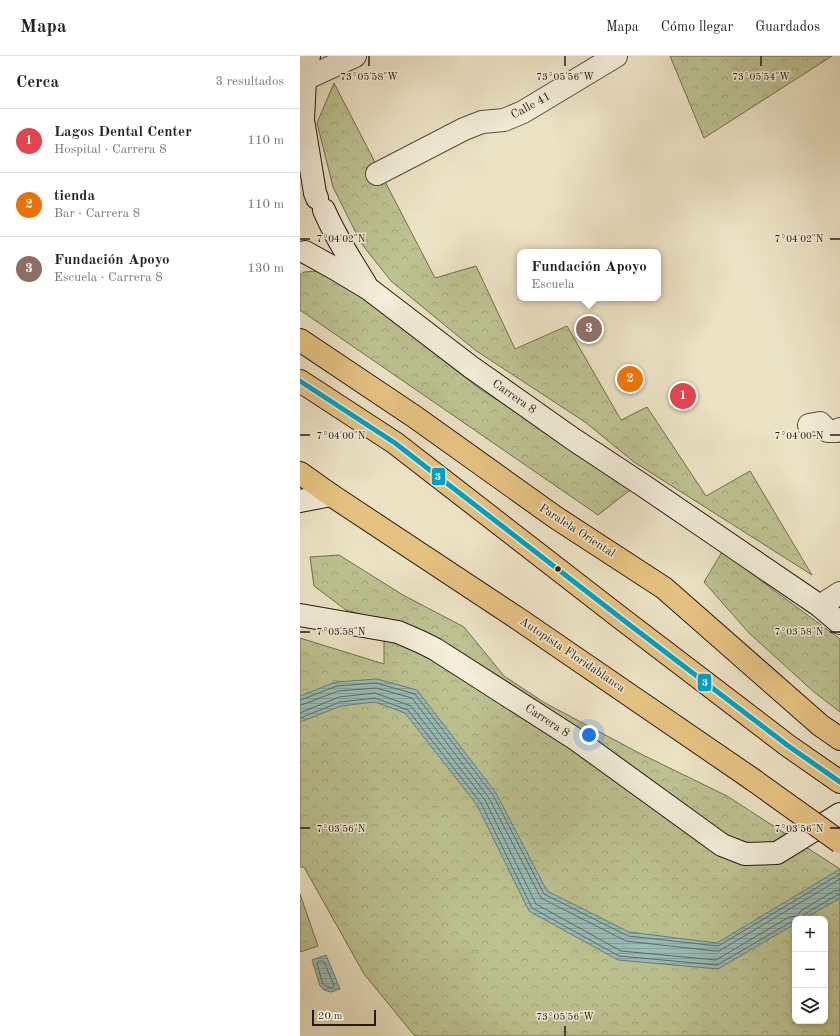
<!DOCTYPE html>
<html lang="es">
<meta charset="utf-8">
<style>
:root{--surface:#fff;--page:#f6f6f6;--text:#222;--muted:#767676;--line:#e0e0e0;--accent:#7c3aed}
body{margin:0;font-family:"Old Standard TT",serif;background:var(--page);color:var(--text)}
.controls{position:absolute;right:12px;bottom:12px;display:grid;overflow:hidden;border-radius:8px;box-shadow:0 2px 6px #0003}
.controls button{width:36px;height:36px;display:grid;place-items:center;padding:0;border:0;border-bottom:1px solid var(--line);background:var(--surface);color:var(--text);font:20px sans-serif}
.scale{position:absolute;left:12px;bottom:10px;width:64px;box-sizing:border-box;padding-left:4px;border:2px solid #271a14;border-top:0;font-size:11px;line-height:14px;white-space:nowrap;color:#271a14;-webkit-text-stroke:3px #f3edd9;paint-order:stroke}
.you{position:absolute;left:289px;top:679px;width:14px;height:14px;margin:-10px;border:3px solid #fff;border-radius:50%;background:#1a73e8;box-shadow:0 0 0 6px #1a73e833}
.badge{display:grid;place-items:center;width:26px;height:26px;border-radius:50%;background:var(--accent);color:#fff;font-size:13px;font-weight:700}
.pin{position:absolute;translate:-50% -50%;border:2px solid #fff;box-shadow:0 1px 4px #0006}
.popup{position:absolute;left:217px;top:193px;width:144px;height:52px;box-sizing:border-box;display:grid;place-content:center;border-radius:8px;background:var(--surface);filter:drop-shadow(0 1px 3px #0005);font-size:13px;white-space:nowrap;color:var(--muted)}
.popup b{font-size:15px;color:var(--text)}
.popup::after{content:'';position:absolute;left:50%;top:100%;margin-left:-8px;border:8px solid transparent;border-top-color:var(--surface)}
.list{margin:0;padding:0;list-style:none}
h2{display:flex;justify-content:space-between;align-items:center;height:52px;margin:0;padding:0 16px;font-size:17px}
h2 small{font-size:13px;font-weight:400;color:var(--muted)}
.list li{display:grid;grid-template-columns:26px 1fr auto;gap:12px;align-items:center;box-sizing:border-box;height:64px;padding:0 16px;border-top:1px solid var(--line)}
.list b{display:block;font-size:15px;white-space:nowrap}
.list p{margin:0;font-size:13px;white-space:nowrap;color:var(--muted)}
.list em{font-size:13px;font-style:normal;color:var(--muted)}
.icon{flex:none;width:22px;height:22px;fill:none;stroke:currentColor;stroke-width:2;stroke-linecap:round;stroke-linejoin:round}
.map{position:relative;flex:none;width:540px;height:980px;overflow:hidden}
header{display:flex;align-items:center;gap:24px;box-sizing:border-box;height:56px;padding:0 20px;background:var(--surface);border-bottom:1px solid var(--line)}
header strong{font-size:19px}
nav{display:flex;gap:22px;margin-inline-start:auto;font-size:14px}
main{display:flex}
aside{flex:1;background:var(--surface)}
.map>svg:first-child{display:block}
.forest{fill:url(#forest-crowns);stroke:#726e52;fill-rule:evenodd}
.water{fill:url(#water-rules);stroke:#6b7c76}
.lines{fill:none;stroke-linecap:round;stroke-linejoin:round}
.shore{stroke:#606c66;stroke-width:1}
.minor-casing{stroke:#584c40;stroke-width:24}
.secondary-casing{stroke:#271a14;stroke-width:24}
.trunk-casing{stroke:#271a14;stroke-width:24}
.minor{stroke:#f3edd9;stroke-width:22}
.secondary{stroke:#f3edd9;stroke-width:22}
.trunk{stroke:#e6c282;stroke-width:22}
.trunk-bridge-casing{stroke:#271a14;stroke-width:24;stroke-linecap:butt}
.trunk-bridge{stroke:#e6c282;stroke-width:22}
.bus-1-casing{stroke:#f3edd9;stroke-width:8}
.bus-1{stroke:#02a2c5;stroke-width:5}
.ticks{fill:none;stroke:#271a14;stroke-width:1.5}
.bus-dot{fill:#271a14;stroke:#f3edd9;stroke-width:1.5}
.labels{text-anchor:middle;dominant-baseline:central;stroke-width:3;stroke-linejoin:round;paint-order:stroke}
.street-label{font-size:12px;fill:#271a14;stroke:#f3edd9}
.ticks-label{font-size:10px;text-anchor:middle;fill:#271a14;stroke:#f3edd9;stroke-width:3;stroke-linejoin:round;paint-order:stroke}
.line-badge{stroke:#f3edd9;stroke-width:1.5}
.badge-label{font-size:11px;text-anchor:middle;font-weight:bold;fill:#fff}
</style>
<header>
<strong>Mapa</strong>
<nav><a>Mapa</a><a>Cómo llegar</a><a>Guardados</a></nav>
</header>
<main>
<aside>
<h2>Cerca<small>3 resultados</small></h2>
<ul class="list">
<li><span class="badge" style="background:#e0444e">1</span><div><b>Lagos Dental Center</b><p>Hospital · Carrera 8</p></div><em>110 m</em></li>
<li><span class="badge" style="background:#e8710a">2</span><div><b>tienda</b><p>Bar · Carrera 8</p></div><em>110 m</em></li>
<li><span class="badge" style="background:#8d6e63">3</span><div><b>Fundación Apoyo</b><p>Escuela · Carrera 8</p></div><em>130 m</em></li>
</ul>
</aside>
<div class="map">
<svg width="540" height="980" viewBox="0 0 540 980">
<defs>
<pattern id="forest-crowns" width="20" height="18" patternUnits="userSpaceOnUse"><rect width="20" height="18" fill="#bdc291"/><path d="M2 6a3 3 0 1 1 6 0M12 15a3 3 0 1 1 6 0" fill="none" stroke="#a2a67c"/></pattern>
<pattern id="water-rules" width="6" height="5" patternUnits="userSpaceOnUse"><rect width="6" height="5" fill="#99bdb8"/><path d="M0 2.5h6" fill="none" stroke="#84a29d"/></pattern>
</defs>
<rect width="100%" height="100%" fill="#ece3c5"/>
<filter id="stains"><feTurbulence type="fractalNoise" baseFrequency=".005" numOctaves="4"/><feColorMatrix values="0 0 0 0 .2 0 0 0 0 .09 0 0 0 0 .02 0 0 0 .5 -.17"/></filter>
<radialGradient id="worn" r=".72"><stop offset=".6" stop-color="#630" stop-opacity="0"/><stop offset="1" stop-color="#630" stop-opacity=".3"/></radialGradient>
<g class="forest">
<polygon points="370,0 532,0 404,82"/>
<polygon points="34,27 135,222 176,210 215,293 267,270 321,364 347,351 406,440 450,415 512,519 334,406 285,366 175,294 91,225 61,187 33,131 17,67"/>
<polygon points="18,215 34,220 180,333 334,431 298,459 0,254 0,219 4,216"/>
<polygon points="422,496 540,583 540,656 514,636 449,577 404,526"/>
<path d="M39 499 103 539 164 571 204 620 245 647 341 698 427 740 540 813V980H118L114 979 64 918 4 811H0V582L84 608V565L46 554 14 530 10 501ZM495 863H525V965H495Z"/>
<polygon points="0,838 18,890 0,896"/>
</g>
<g class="water">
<polygon points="77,623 117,634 196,737 247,835 329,876 417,887 540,813 540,842 504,863 495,863 495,868 418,913 318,904 229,855 177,749 105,657 75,646 41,650 0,666 0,640 36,626"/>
<polygon points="26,899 40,933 31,936 24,934 20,930 12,904"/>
</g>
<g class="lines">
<g class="shore">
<polyline points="0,644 3,643 37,630 76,627 115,638 193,739 244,838 328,880 418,890 540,818"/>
<polyline points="0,649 4,648 38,635 76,632 112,642 189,742 241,842 326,885 415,895 419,895 540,823"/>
<polyline points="0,657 39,641 75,637 111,650 185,744 236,848 321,895 416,904 489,861 497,860 502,854 534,835 540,834"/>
<polyline points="0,662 40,646 75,642 108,654 181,747 232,852 319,900 417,909 491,866 495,865"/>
<polyline points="503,863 503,860 505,858 537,839 540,839"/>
<polygon points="22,905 24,906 34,929 33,931 32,932 26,930 23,928 17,908 18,906"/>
</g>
<g class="minor-casing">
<g id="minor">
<polyline points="5,23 55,0"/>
<polyline points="77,118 164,73 182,66 204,64 223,56 316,0"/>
<polyline points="509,369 520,367 528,375 537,375 540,373"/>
<polyline points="520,550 540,537"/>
</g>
</g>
<g class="secondary-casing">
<g id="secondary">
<polyline points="9,0 5,23 3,64 15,137 17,142"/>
<path d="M24 154C35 180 50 203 65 227"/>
<polyline points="5,196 34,212 69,233 171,311 273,383 344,430 520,550 540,567"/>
<polyline points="0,445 31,439"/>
<polyline points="0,559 98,576 121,586 135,593 277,684 422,789 445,798 477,797 540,758"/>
</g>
</g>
<g class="trunk-casing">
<g id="trunk">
<polyline points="0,284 115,361 255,461 364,532 520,669 540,683"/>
<polyline points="0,325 95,387 322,563 487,689 540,726"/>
<polyline points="0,417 31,439 220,564 452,723"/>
</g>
</g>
<use href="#minor" class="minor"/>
<use href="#secondary" class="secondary"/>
<use href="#trunk" class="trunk"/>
<g class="trunk-bridge-casing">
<polyline id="trunk-bridge" points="452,723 540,786"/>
</g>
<use href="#trunk-bridge" class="trunk-bridge"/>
<g class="bus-1-casing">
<polyline id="bus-1" points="0,325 95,387 322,563 487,689 540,726"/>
</g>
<use href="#bus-1" class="bus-1"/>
</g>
<path class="ticks" d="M69 0V10M265 0V10M461 0V10M0 183H10M530 183H540M0 379H10M530 379H540M0 576H10M530 576H540M0 772H10M530 772H540M265 970V980"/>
<circle class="bus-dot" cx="258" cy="513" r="3.5"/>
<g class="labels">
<g class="street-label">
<text transform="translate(231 50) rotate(-29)">Calle 41</text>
<text transform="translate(214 341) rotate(35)">Carrera 8</text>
<text transform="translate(277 475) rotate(33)">Paralela Oriental</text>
<text transform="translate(272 599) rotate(34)">Autopista Floridablanca</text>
<text transform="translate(247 665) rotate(33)">Carrera 8</text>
</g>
</g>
<g class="ticks-label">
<text x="69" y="24">73°05'58"W</text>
<text x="265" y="24">73°05'56"W</text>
<text x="461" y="24">73°05'54"W</text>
<text x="41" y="186">7°04'02"N</text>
<text x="499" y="186">7°04'02"N</text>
<text x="41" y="383">7°04'00"N</text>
<text x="499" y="383">7°04'00"N</text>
<text x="41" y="579">7°03'58"N</text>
<text x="499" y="579">7°03'58"N</text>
<text x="41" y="776">7°03'56"N</text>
<text x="499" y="776">7°03'56"N</text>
<text x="265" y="964">73°05'56"W</text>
</g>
<g class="line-badge">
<rect x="131" y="411" width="15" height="19" rx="4" fill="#02a2c5"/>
<rect x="397" y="617" width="15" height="19" rx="4" fill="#02a2c5"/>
</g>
<g class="badge-label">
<text x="138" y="424">3</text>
<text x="405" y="630">3</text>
</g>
<rect width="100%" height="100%" filter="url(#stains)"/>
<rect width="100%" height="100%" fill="url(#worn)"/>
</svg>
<div class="controls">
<button>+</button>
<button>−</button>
<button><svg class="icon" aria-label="layers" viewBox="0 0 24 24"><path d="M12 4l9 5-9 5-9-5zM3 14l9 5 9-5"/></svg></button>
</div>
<div class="scale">20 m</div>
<div class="you"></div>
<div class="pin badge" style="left:383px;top:340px;background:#e0444e">1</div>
<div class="pin badge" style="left:330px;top:323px;background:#e8710a">2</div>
<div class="pin badge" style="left:289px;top:273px;background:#8d6e63">3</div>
<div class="popup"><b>Fundación Apoyo</b>Escuela</div>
</div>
</main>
